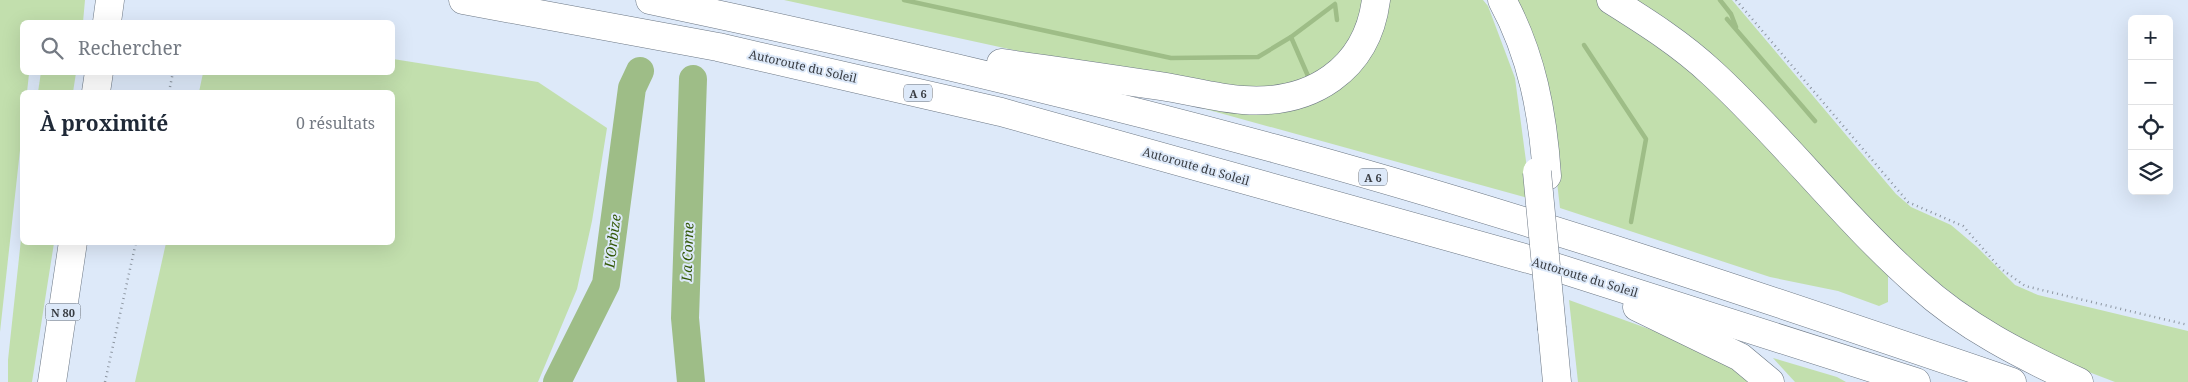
<!DOCTYPE html>
<html lang="fr">
<meta charset="utf-8">
<style>
:root{--surface:#fff;--page:#f2f2f3;--text:#1f2937;--muted:#747a83;--line:#e0e1e3}
body{margin:0;font-family:"Noto Serif",serif;background:var(--page);color:var(--text)}
.controls{position:absolute;right:15px;top:15px;display:grid;overflow:hidden;border-radius:8px;box-shadow:0 5px 20px #0002}
.controls button{width:45px;height:45px;display:grid;place-items:center;padding:0;border:0;border-bottom:1px solid var(--line);background:var(--surface);color:var(--text);font:25px sans-serif}
.list{margin:0;padding:0;list-style:none}
h2{display:flex;justify-content:space-between;align-items:center;height:65px;margin:0;padding:0 20px;font-size:21px}
h2 small{font-size:16px;font-weight:400;color:var(--muted)}
.icon{flex:none;width:28px;height:28px;fill:none;stroke:currentColor;stroke-width:2;stroke-linecap:round;stroke-linejoin:round}
.map{position:relative;flex:none;width:2188px;height:382px;overflow:hidden}
.search{position:absolute;background:var(--surface);box-shadow:0 5px 20px #0002;left:20px;top:20px;width:375px;height:55px;display:flex;align-items:center;gap:12px;box-sizing:border-box;padding:0 18px;border-radius:8px;color:var(--muted);font-size:19px}
.panel{position:absolute;background:var(--surface);box-shadow:0 5px 20px #0002;left:20px;top:90px;width:375px;height:155px;border-radius:8px}
.map>svg:first-child{display:block}
.green{fill:#c2dfad}
.lines{fill:none;stroke-linecap:round;stroke-linejoin:round}
.stream{stroke:#9ebd87;stroke-width:4.5}
.river{stroke:#9ebd87;stroke-width:28}
.major-casing{stroke:#6c7784;stroke-width:29}
.highway-casing{stroke:#6c7784;stroke-width:29}
.path{stroke:#8d96a1;stroke-width:2.5;stroke-dasharray:1 4;stroke-linecap:butt}
.major{stroke:#fff;stroke-width:28}
.highway{stroke:#fff;stroke-width:28}
.highway-bridge-casing{stroke:#6c7784;stroke-width:29;stroke-linecap:butt}
.highway-bridge{stroke:#fff;stroke-width:28}
.labels{text-anchor:middle;dominant-baseline:central;stroke-width:4;stroke-linejoin:round;paint-order:stroke}
.shield{fill:#dde9f9;stroke:#6a7079;stroke-width:1}
.shield-label{font-size:11px;font-weight:bold;fill:#383c42}
.street-label{font-size:12px;fill:#383c42;stroke:#dde9f9}
.water-label{font-size:14px;font-style:italic;fill:#315604;stroke:#dde9f9}
</style>
<div class="map">
<svg width="2188" height="382" viewBox="0 0 2188 382">
<rect width="100%" height="100%" fill="#dde9f9"/>
<g class="green">
<polygon points="0,0 85,0 83,22 22,22 22,72 31,73 29,74 27,92 22,92 22,132 0,332"/>
<polygon points="784,0 1367,0 1357,34 1331,67 1270,92 1073,63"/>
<polygon points="1385,0 1483,0 1488,6 1515,78 1531,199 1162,97 1323,99"/>
<polygon points="1513,0 1597,0 1617,10 1664,42 1888,264 1888,302 1879,306 1838,291 1770,277 1560,208 1545,79"/>
<polygon points="1628,0 1732,0 1896,194 1911,207 1951,225 1977,247 2015,285 2038,295 2188,331 2188,382 2115,382 2018,345 1914,264"/>
<polygon points="393,59 538,82 607,128 592,221 577,289 538,382 135,382 166,243 392,242 392,92 199,92 203,73 392,72"/>
<polygon points="41,72 76,73 73,92 38,92"/>
<polygon points="22,230 22,242 54,243 32,382 8,382 8,360"/>
<polygon points="1569,300 1707,350 1758,382 1578,382"/>
<polygon points="1773,358 1837,377 1846,382 1795,382"/>
</g>
<g class="lines">
<g class="stream">
<polyline points="904,0 1171,58 1258,57 1291,37"/>
<polyline points="1720,0 1731,14 1736,27"/>
<polyline points="1727,19 1815,121"/>
<polyline points="1584,45 1646,139 1631,222"/>
<polyline points="1308,76 1291,37 1335,4 1337,20"/>
</g>
<g class="river">
<polyline points="557,382 606,284 632,88 640,71"/>
<polyline points="691,382 685,318 693,79"/>
</g>
<g class="major-casing">
<g id="major">
<polyline points="107,22 110,0"/>
<polyline points="96,92 99,72"/>
<polyline points="52,382 73,242"/>
</g>
</g>
<g class="highway-casing">
<g id="highway">
<polyline points="463,0 718,47 1001,112 1539,262 1916,382"/>
<path d="M650 0C859 44 1067 92 1273 148 1523 216 1768 299 2012 382"/>
<path d="M1502 0C1532 55 1543 114 1547 176"/>
<path d="M1611 0C1646 22 1681 44 1712 73 1784 139 1844 219 1918 284 1965 327 2021 355 2079 382"/>
<path d="M1001 63C1054 70 1107 78 1160 86 1188 90 1215 98 1243 100 1311 105 1367 70 1376 0"/>
<polyline points="1637,307 1740,357 1770,382"/>
<polyline points="1552,329 1557,382"/>
</g>
</g>
<g class="path">
<polyline points="1736,0 1908,202 1963,226 2000,268 2025,286 2188,325"/>
<polyline points="169,92 173,72"/>
<polyline points="105,382 136,242"/>
</g>
<use href="#major" class="major"/>
<use href="#highway" class="highway"/>
<g class="highway-bridge-casing">
<polyline id="highway-bridge" points="1537,172 1552,329"/>
</g>
<use href="#highway-bridge" class="highway-bridge"/>
</g>
<g class="labels">
<g class="shield">
<rect x="904" y="84.5" width="28" height="17" rx="4"/>
<rect x="1359" y="168.5" width="28" height="17" rx="4"/>
<rect x="45.5" y="303.5" width="35" height="17" rx="4"/>
</g>
<g class="shield-label">
<text x="918" y="93">A 6</text>
<text x="1373" y="177">A 6</text>
<text x="63" y="312">N 80</text>
</g>
<g class="street-label">
<text transform="translate(803 66) rotate(13)">Autoroute du Soleil</text>
<text transform="translate(1196 166) rotate(16)">Autoroute du Soleil</text>
<text transform="translate(1585 277) rotate(17)">Autoroute du Soleil</text>
</g>
<g class="water-label">
<text transform="translate(612 241) rotate(-83)">L'Orbize</text>
<text transform="translate(687 252) rotate(-88)">La Corne</text>
</g>
</g>
</svg>
<div class="controls">
<button>+</button>
<button>−</button>
<button><svg class="icon" aria-label="locate" viewBox="0 0 24 24"><circle cx="12" cy="12" r="6"/><path d="M12 2v4M12 18v4M2 12h4M18 12h4"/></svg></button>
<button><svg class="icon" aria-label="layers" viewBox="0 0 24 24"><path d="M12 4l9 5-9 5-9-5zM3 14l9 5 9-5"/></svg></button>
</div>
<div class="search"><svg class="icon" aria-label="search" viewBox="0 0 24 24"><circle cx="10" cy="10" r="6"/><path d="M15 15l6 6"/></svg>Rechercher</div>
<section class="panel">
<h2>À proximité<small>0 résultats</small></h2>
<ul class="list">
</ul>
</section>
</div>
